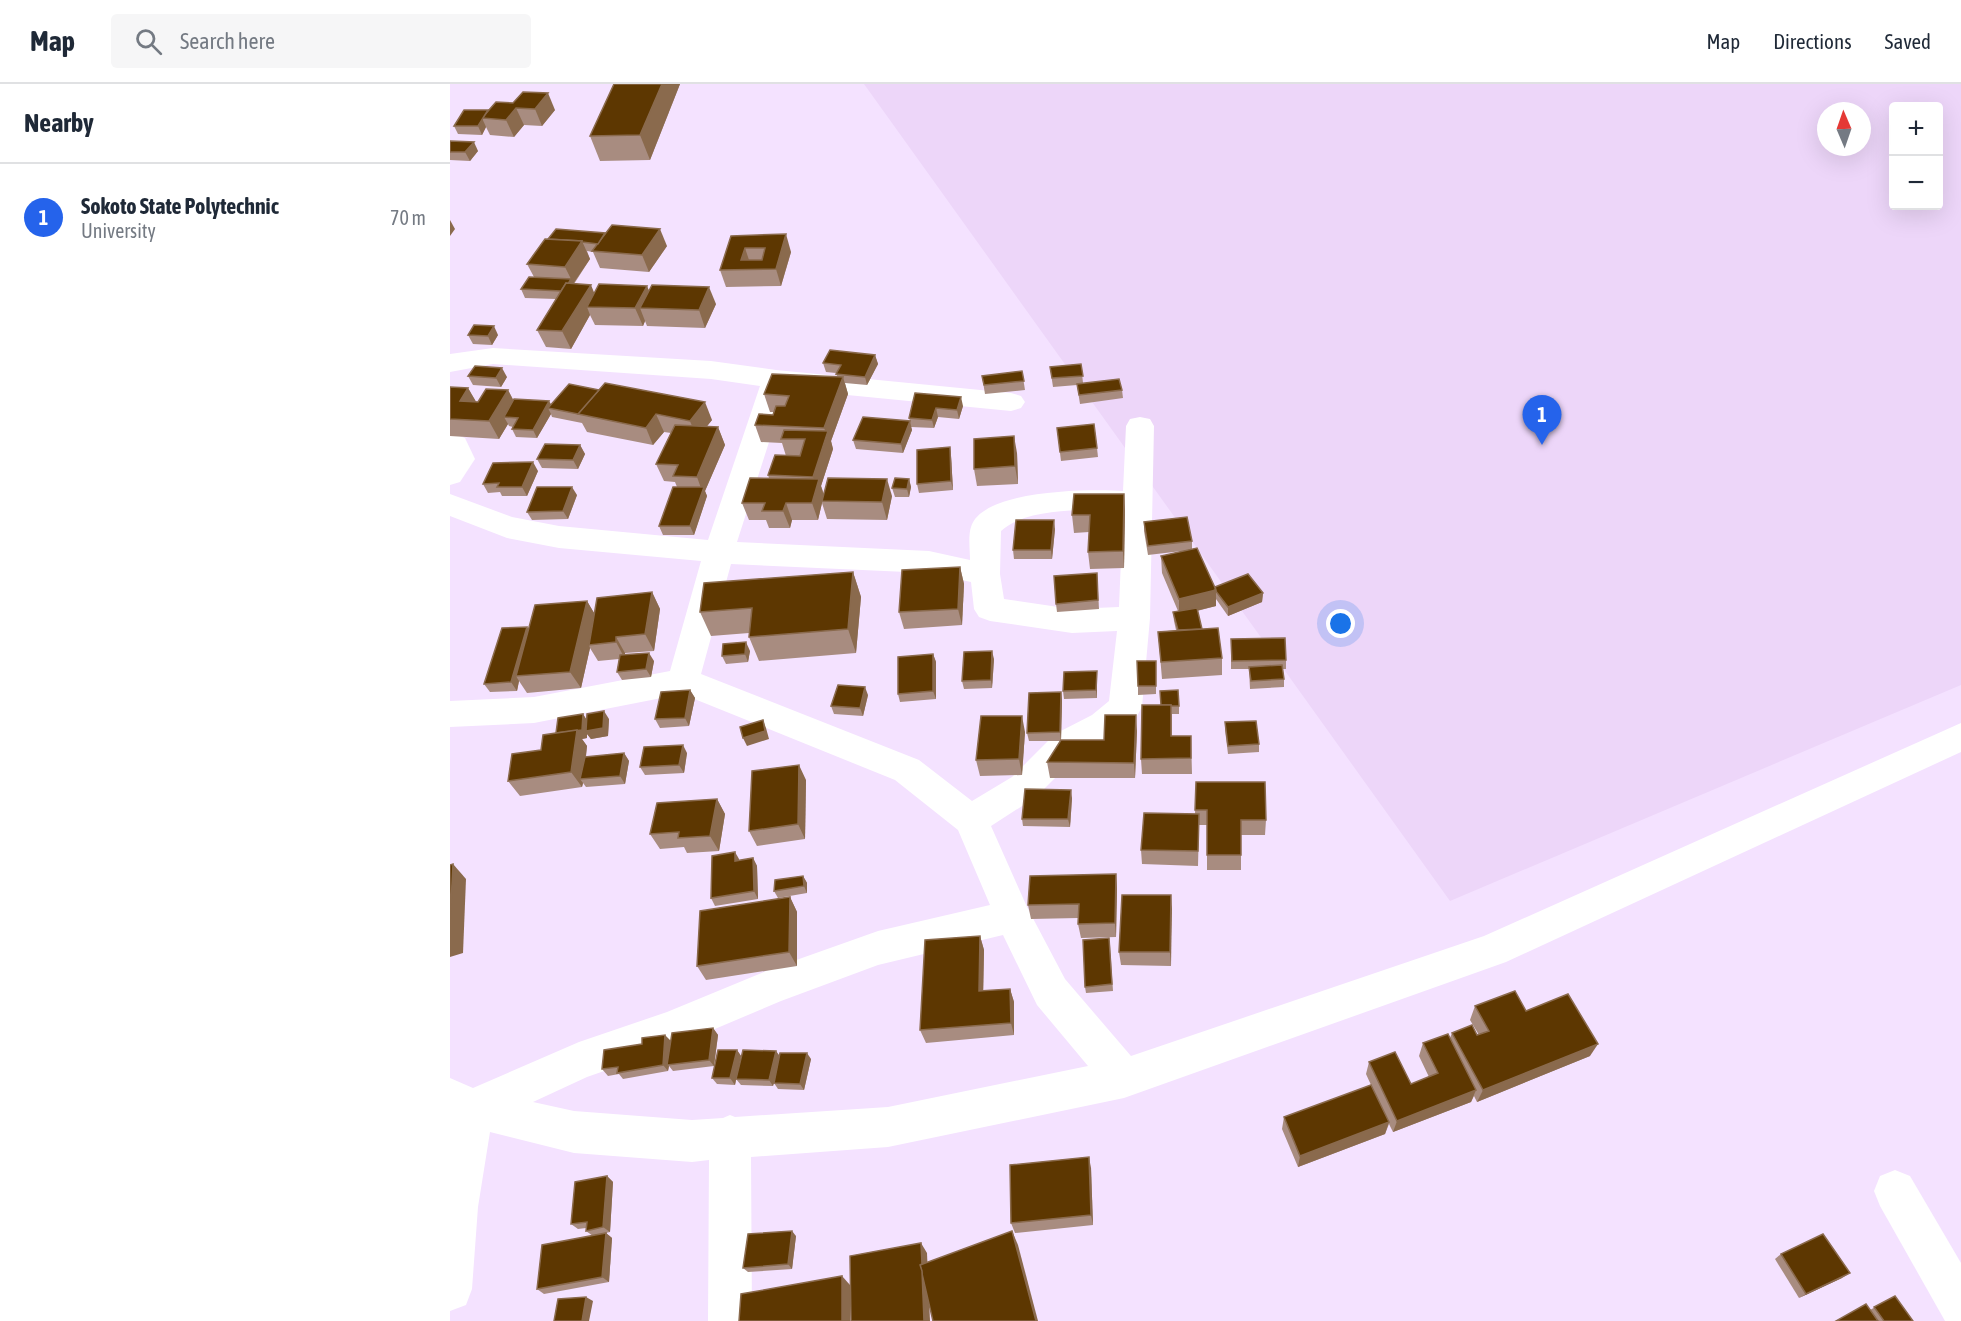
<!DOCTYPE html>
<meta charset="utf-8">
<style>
:root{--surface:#fff;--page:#f6f6f7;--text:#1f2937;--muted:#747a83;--line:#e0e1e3;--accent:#2563eb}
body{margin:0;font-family:"Asap Condensed",sans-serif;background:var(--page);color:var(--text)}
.controls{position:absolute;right:18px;top:18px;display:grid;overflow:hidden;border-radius:6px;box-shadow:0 6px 24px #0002}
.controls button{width:54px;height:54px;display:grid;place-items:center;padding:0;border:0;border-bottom:2px solid var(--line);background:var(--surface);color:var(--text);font:30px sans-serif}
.compass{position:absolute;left:1367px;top:18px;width:54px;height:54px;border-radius:50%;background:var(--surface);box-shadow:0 6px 24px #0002;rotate:358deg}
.you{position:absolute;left:891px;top:540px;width:21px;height:21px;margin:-15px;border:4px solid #fff;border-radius:50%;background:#1a73e8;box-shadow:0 0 0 9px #1a73e833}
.badge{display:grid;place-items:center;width:39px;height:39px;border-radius:50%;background:var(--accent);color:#fff;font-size:20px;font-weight:700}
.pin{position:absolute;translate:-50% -50px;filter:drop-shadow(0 2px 3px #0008)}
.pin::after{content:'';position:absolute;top:32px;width:21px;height:18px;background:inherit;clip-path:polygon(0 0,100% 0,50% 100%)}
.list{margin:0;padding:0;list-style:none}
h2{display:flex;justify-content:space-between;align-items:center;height:78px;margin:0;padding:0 24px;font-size:26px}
h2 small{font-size:20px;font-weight:400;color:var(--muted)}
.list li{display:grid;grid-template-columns:39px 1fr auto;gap:18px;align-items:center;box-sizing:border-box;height:108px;padding:0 24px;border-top:2px solid var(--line)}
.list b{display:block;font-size:22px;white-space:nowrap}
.list p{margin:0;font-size:20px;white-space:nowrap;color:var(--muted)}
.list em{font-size:20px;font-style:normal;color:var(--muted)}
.icon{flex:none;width:33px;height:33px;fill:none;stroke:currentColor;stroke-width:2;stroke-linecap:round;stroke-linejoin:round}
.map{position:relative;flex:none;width:1511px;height:1237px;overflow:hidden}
header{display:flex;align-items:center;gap:36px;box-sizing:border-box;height:84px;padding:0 30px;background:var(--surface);border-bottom:2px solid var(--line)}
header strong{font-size:28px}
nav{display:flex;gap:33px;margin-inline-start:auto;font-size:21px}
.search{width:420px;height:54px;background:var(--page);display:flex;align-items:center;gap:15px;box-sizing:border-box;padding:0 21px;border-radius:6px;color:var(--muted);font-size:22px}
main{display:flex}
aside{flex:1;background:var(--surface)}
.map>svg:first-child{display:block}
.built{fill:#edd6f9;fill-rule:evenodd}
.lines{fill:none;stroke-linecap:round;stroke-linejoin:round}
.minor{fill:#fff;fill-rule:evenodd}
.wall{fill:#a88c80}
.shaded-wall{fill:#8a6a4d}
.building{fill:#5d3701;stroke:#8a6a4d;stroke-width:1.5;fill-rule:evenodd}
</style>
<header>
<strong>Map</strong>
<div class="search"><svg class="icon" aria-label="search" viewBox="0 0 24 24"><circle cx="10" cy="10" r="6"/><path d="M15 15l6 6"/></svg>Search here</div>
<nav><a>Map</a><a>Directions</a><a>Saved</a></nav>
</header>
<main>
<aside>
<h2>Nearby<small></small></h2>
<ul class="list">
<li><span class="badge">1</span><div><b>Sokoto State Polytechnic</b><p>University</p></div><em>70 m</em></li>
</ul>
</aside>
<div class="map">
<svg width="1511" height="1237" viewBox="0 0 1511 1237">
<rect width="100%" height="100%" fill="#f4e2ff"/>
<path class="built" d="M414 0H1511V601L1000 817ZM1444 22H1488V122H1444ZM1376 27H1412V63H1376Z"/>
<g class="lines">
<g class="minor">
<path d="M43 264 261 277 326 286 561 309 571 312 575 318 571 324 561 327 336 305 287 458 479 467 520 476C520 466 518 452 521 443 532 405 642 405 673 407L676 342 680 335 690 333 700 335 704 342 700 534 692 623 687 632 666 651 629 670 586 713 541 742 577 823 615 895 681 972 1034 852 1511 639V668L1056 878 674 1014 438 1063 301 1073 302 1237H258L259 1076 242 1078 124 1069 40 1048 28 1123 22 1205 16 1221 0 1227V994L23 1004 129 958 217 928 321 885 428 847 540 821 508 746 445 696 232 610 84 639 0 643V617L84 613 220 587 251 477 109 464 57 454 0 432V410L62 433 109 442 258 456 310 302 261 295 43 280 0 288V270ZM639 425 673 427 669 523 622 525 554 515 550 490 551 447C575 427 608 428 639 425ZM281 480 479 489 521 498 524 525 529 533 540 537 622 549 667 547 659 617 642 631 605 650 562 693 522 717 469 676 251 590ZM553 851 587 921 638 982 438 1023 285 1033 280 1031 273 1034 242 1036 124 1027 83 1018 137 993 220 964 331 917 428 881Z"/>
<polygon points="0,349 15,354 25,375 10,398 0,401"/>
<polygon points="1445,1086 1460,1092 1511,1179 1511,1237 1495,1237 1430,1122 1424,1107 1430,1092"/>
</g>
</g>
<g class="wall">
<polygon points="164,0 230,0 200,76 150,77 140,52"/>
<polygon points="46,18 105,26 92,42 74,41 64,53 40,51 36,43 32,51 8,50 4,42 38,27"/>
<polygon points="0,57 28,67 20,77 0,76"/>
<polygon points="281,152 341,168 331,202 276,203 270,186"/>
<polygon points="95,155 217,162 199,188 150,184 143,168 137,167 140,175 124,200 144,209 197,202 199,207 266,220 255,244 197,242 195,237 193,242 145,241 140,231 121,265 96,263 87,246 106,215 75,214 71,205 84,193 77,180"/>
<polygon points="18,251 48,251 42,261 23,260"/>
<polygon points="425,271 428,280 417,301 395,299 398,310 381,357 383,365 371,402 374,410 442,412 437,436 377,435 372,419 368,436 342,436 340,444 319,444 316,436 299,436 292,419 319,394 318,391 336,372 332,359 311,358 305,341 323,331 323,328 320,328 314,310 387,292 386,289 376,288 373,279"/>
<polygon points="631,280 633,299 672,306 673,314 630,320 627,301 603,303 600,283"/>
<polygon points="572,287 575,306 535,310 532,292"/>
<polygon points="18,292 57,293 51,303 23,301"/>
<polygon points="0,304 18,304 26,318 28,318 58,306 64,317 262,336 256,343 268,343 275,361 255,407 257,412 244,451 213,451 209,442 227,403 225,398 214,397 206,380 221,349 214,348 203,361 137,348 132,339 102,333 101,330 87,354 66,353 62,345 63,343 59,342 58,340 49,355 0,352"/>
<polygon points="465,309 513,322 509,335 488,333 484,344 461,343 462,346 453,369 406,365 403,356 460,337 459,334"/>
<polygon points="607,344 647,364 648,373 611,377"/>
<polygon points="130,361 135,370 128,385 92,384 87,375"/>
<polygon points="567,369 568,400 527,402 524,385"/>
<polygon points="501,372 503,406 469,409 467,400"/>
<polygon points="88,387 77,412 52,412 50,408 38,409 33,400"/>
<polygon points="459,395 461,403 459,413 445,413 442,404"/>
<polygon points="674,410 675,427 674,484 640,485 638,468 639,448 624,449 622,431"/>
<polygon points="127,411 118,435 82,436 77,428"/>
<polygon points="694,438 742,457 742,465 765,503 813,509 812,518 778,532 766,515 766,522 747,527 752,545 772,574 772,591 712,595 708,548 726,546 724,537 723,528 728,527 712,489 711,472 732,467 698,471 694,447"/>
<polygon points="605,445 602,475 564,475 563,466"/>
<polygon points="510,483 514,500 512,541 454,545 449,528"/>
<polygon points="403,488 411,513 406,569 309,577 299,553 299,549 261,552 250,528"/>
<polygon points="647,489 649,525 607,528 606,520"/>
<polygon points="202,508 210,525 204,567 175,569 175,571 204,577 201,593 172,596 167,588 169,575 148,577 140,564 131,604 77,609 69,597 67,607 40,608 34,600 77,543 79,546 137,517 144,529"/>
<polygon points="781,555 836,576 836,585 833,585 834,595 834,603 800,605 799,585 781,585"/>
<polygon points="300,567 298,578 276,580 272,572"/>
<polygon points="483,570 486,578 486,615 450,618 448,610"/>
<polygon points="544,575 542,604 514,605 512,597"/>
<polygon points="706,577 706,610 688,611 688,602"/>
<polygon points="647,587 647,614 614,615 613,607"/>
<polygon points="240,606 245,614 239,642 210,644 205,635"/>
<polygon points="611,608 612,617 611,656 654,656 687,647 685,694 600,694 597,678 611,657 579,657 577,649"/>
<polygon points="418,611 413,632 384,630 381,622"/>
<polygon points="692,621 729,622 729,630 722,630 722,652 741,652 742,690 692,690 691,675"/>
<polygon points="133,630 136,635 159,635 158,652 141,655 137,650 137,654 132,655 137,662 136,673 174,669 179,677 175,700 136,703 133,699 132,703 70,712 58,697 91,666 106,649"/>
<polygon points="775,638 809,660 809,668 778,670 775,646"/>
<polygon points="575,648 572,691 530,692 526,676"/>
<polygon points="237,669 234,689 195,691 190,683"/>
<polygon points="356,696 355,755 307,762 299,747"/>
<polygon points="746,698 816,736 815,751 791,751 791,786 757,786 757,741 749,741 748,782 692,780 691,766 745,730"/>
<polygon points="622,714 620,743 573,742 572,735"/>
<polygon points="267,715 275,730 269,767 237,769 234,763 210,765 200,750"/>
<polygon points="303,774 307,782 308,815 265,822 261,814 289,775 289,777"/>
<polygon points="666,790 667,805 666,853 631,854 628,840 628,834 581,835 578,821"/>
<polygon points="353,792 357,799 357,809 328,814 324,807"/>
<polygon points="721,811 721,882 671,881 669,868"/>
<polygon points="340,813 347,828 347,882 256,896 247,882"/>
<polygon points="530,852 534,866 533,907 560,905 564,918 564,951 476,959 470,946"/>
<polygon points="660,861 663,907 636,909 635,903"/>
<polygon points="1025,922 1076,927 1140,972 1027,1018 1024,1012 1021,1018 943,1048 939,1040 935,1050 848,1083 832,1045 834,1033 921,1001 916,990 919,978 961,1000 979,993 969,972 973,959 1000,954 1002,949 1029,951 1020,936"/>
<polygon points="263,944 268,951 264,982 223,987 219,982 218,987 173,995 169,990 158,992 152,985 221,957"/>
<polygon points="287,966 291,972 287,992 326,967 329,971 361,975 354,1006 328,1005 324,999 323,1002 291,1001 286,995 285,1001 267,1000 262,994"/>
<polygon points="641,1084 643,1141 565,1149 561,1139"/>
<polygon points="157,1092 163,1098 160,1148 143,1152 136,1147 136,1144 128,1145 121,1140"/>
<polygon points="156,1149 162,1154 159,1198 94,1210 87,1205"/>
<polygon points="346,1152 342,1185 298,1188 293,1184"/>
<polygon points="1331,1170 1392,1194 1349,1214 1325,1175"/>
<polygon points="1445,1212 1463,1237 1386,1237 1420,1226"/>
</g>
<g class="shaded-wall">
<polygon points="212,0 230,0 200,76 190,51"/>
<polygon points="98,9 105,26 92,42 85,25"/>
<polygon points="66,24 74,41 64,53 56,36"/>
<polygon points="32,34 36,43 32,51 28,42"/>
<polygon points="24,58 28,67 20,77 15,68"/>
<polygon points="0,136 5,145 0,152"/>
<polygon points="210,145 217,162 199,188 192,171"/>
<polygon points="336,150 341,168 331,202 326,185"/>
<polygon points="132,157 140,175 123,200 114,207 121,195 115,183"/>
<polygon points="295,164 301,182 291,176"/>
<polygon points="141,201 148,218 137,223 140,231 121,265 112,247"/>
<polygon points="197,202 204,219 190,224 195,237 193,242 185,224"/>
<polygon points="259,203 266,220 255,244 249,226"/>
<polygon points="44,242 48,251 42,261 38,252"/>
<polygon points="425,271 428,280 417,301 415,293"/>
<polygon points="52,284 57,293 51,303 46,294"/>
<polygon points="393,293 398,310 381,357 383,365 371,402 374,412 372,417 372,419 368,436 362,419 366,403 363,393 377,351 374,344"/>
<polygon points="18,304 28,321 10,317"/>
<polygon points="58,306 67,324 54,333 58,340 49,355 39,337"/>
<polygon points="511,313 513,322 509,335 507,326"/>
<polygon points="99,317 104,325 98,324 101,330 87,354 83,346"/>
<polygon points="255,318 262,336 247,355 240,337"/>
<polygon points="486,324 488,333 484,344 482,336"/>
<polygon points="206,330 214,348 203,361 196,344"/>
<polygon points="460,337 462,346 453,369 451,360"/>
<polygon points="268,343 275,361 255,407 257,412 244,451 240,442 252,407 247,393"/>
<polygon points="564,352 567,369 568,400 565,382"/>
<polygon points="130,361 135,370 128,385 123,376"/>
<polygon points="500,363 501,372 503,406 501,397"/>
<polygon points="83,378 88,387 77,412 72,403"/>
<polygon points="437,395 442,412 437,436 432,418"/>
<polygon points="459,395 461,403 459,413 457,405"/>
<polygon points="122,403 127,411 118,435 113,427"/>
<polygon points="674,410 675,427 674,484 673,467"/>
<polygon points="336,419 342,436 340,444 333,427"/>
<polygon points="604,436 605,445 602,475 601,466"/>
<polygon points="510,483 514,500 512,541 508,525"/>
<polygon points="403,488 411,513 406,569 398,545"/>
<polygon points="766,506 766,522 729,531 729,515"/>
<polygon points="202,508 210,525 204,567 195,550"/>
<polygon points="813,509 812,518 778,532 778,523"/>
<polygon points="137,517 147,534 139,561 140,564 131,604 120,588"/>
<polygon points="77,543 82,551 66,592 69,597 67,607 61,598"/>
<polygon points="166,553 175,569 175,575 166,558"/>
<polygon points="296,558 300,567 298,578 295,570"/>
<polygon points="542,567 544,575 542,604 541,596"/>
<polygon points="199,569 204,577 201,593 196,585"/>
<polygon points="483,570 486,578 486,615 483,607"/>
<polygon points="647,587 647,614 646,606"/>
<polygon points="415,603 418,611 413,632 410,624"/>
<polygon points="240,606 245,614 239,642 235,634"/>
<polygon points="611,608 612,617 611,657 610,648"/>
<polygon points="154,627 159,635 158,652 141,655 137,650 137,654 132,655 137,662 133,695 130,695 133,699 132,703 121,688 112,658 133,630 138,638"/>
<polygon points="686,631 687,647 685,694 684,679"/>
<polygon points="572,632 575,648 572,691 569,675"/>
<polygon points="313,636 316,644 319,655 297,662 293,654"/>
<polygon points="233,661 237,669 234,689 229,681"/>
<polygon points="174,669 179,677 175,700 170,692"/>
<polygon points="349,681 356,696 355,755 348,740"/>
<polygon points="621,706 622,714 620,743 618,735"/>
<polygon points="267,715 275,730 269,767 260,752"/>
<polygon points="285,768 289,775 289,785 285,777"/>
<polygon points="303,774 307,782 308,815 304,807"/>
<polygon points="3,780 16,795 13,869 0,873 0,840"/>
<polygon points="666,790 667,805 666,853 665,839"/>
<polygon points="353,792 357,799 357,809 354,802"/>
<polygon points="721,811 722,825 721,882 720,868"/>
<polygon points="340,813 347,828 347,882 339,868"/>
<polygon points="530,852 534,866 533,920 529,907"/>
<polygon points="560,905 564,918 564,951 561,939"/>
<polygon points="263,944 268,951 264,982 259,976"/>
<polygon points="215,951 221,957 217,981 219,982 218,987 213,981"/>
<polygon points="1148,960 1140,972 1027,1018 1033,1006"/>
<polygon points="287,966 291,972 285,1001 280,994"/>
<polygon points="326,967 330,973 323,1002 319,996"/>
<polygon points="357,969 361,975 354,1006 350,1000"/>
<polygon points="1026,1006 1021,1018 943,1048 947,1037"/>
<polygon points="939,1038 935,1050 848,1083 850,1072"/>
<polygon points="639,1073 641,1084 643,1141 641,1131"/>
<polygon points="157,1092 163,1098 160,1148 153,1143"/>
<polygon points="342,1147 346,1152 342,1185 338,1180"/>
<polygon points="562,1147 568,1161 588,1237 586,1237"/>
<polygon points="156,1149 162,1154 159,1198 152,1193"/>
<polygon points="471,1159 477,1169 480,1237 474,1237"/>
<polygon points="1400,1189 1392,1194 1349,1214 1356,1210"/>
<polygon points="392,1192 400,1201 400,1237 392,1237"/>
<polygon points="136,1213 143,1217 139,1237 132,1237"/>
</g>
<g class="building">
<polygon points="164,0 212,0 190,51 140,52"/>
<polygon points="73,8 98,9 85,25 66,24 56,36 32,34 46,18 63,19"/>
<polygon points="14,26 38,26 28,42 4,42"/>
<polygon points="0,57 24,58 15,68 0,68"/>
<polygon points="162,141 210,145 192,171 142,167"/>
<polygon points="106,145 155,149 148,160 132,158 132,157 98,155"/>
<path d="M336 150 326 185 270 186 281 152ZM295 164H315L312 176H291Z"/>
<polygon points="95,155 132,157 115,183 77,180"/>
<polygon points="79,193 121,195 118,200 116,199 111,207 71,205"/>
<polygon points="116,199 141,201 112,247 87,246"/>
<polygon points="149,200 197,202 185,224 137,223"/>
<polygon points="202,201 259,203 249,226 190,224"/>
<polygon points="24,241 44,242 38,252 18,251"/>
<polygon points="380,266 425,271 415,293 386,290 391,281 373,279"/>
<polygon points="631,280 633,292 602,294 600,283"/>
<polygon points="25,282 52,284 46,294 18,292"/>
<polygon points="572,287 574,297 534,301 532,292"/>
<polygon points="322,290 393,293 374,344 305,341 309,330 323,331 326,322 335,322 339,312 314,310"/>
<polygon points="669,295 672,306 629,311 627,300"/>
<polygon points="155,299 255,318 240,337 206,330 196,344 128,330"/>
<polygon points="119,300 149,306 128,330 98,324"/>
<polygon points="0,303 18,304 10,317 28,318 36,305 58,306 39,337 0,335"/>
<polygon points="465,309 511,313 507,326 486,324 482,336 459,334"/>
<polygon points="64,315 99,317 83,346 62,345 68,334 54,333"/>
<polygon points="413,333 460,337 451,360 403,356"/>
<polygon points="644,340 647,364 610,368 607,344"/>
<polygon points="225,341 268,343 247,393 223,392 228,381 206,380"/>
<polygon points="334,346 378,347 363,393 318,391 325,371 350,372 355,355 331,355"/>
<polygon points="564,352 565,382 524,385 524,355"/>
<polygon points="95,360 130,361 123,376 87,375"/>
<polygon points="500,363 501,397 467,400 467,366"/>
<polygon points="83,378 72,403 47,403 49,399 33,400 43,379"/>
<polygon points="300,394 369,395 362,419 336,419 333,427 312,427 315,419 292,419"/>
<polygon points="378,394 437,395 432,418 372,417"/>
<polygon points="445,394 459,395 457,405 442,404"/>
<polygon points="87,403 122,403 113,427 77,428"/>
<polygon points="223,403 254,403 240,442 209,442"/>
<polygon points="624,410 674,410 673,467 638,468 640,431 622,431"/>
<polygon points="737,433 742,457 698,462 694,438"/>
<polygon points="566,436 604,436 601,466 563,466"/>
<polygon points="747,464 766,506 729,515 711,472"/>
<polygon points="510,483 508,525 449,528 452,486"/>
<polygon points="403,488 398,545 299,553 302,524 250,528 254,499"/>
<polygon points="647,489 648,516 606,520 604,492"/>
<polygon points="798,490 813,509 778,523 765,506 766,506 765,503"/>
<polygon points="202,508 195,550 166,553 166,558 139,561 147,514"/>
<polygon points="137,517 120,588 66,592 85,521"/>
<polygon points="747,524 752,545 728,546 723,528"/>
<polygon points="77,543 61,598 34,600 52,544"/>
<polygon points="768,544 772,574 711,578 708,548"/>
<polygon points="835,554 836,576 782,577 781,555"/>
<polygon points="296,558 295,570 272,572 273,560"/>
<polygon points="542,567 541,596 512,597 514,568"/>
<polygon points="199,569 196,585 167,588 170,571"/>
<polygon points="483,570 483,607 448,610 448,573"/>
<polygon points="687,577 706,577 706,602 688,602"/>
<polygon points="832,581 834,595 801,597 799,583"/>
<polygon points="647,587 646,606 613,607 614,588"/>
<polygon points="388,601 415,603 410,624 381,622"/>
<polygon points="240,606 235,634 205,635 211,608"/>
<polygon points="728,606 729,622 721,622 721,621 711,621 710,607"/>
<polygon points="611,608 610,648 577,649 579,609"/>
<polygon points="692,621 721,621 721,652 741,652 741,674 691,675"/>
<polygon points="154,627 153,644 136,647 137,630"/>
<polygon points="133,630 132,646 106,649 108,634"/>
<polygon points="655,631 686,631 684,679 597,678 611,656 654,656"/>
<polygon points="531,632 572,632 569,675 526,676"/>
<polygon points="313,636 315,647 293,654 290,643"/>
<polygon points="806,637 809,660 778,662 775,638"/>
<polygon points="127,646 121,688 58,697 62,670 91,666 93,651"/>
<polygon points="233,661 229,681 190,683 194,663"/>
<polygon points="174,669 170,692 130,695 135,673"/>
<polygon points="349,681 348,740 299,747 302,687"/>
<polygon points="746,698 815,698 816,736 791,736 791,771 757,771 757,726 745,726"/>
<polygon points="575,705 621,706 618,735 572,735"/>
<polygon points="267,715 260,752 228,754 229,748 200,750 207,719"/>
<polygon points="694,729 749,730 748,767 691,766"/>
<polygon points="285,768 285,777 303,774 304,807 261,814 262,772"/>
<polygon points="3,780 0,840 0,781"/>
<polygon points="666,790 665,839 628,840 629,820 578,821 580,792"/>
<polygon points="353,792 354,802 324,807 325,796"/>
<polygon points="672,811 721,811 720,868 669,868"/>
<polygon points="340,813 339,868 247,882 250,827"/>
<polygon points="530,852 529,907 560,905 561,939 470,946 475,856"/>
<polygon points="659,854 662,900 635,903 633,856"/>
<polygon points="1065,907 1076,927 1118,910 1148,960 1033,1006 1002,949 1022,941 1027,951 1039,947 1025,922"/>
<polygon points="263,944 259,976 217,981 222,949"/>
<polygon points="998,950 1026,1006 947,1037 919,978 945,968 961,1000 988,989 973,959"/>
<polygon points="215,951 213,981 167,989 168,983 152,985 154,966 192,960 192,954"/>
<polygon points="268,966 287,966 280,994 262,994"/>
<polygon points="293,966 326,967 319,996 286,995"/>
<polygon points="330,969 357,969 350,1000 324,999"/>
<polygon points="921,1001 939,1038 850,1072 834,1033"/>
<polygon points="639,1073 641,1131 561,1139 560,1081"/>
<polygon points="157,1092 153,1143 136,1147 137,1138 121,1140 125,1098"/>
<polygon points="342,1147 338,1180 293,1184 298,1150"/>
<polygon points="562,1147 586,1237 483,1237 470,1181"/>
<polygon points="156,1149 152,1193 87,1205 92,1161"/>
<polygon points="1373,1150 1400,1189 1356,1210 1331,1170"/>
<polygon points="471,1159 472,1180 470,1181 472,1187 474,1237 401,1237 400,1172"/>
<polygon points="392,1192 392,1237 289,1237 291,1210"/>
<polygon points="1445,1212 1463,1237 1434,1237 1424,1223"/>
<polygon points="136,1213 132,1237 104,1237 108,1215"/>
<polygon points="1416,1220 1428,1237 1386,1237"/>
</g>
</svg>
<div class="controls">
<button>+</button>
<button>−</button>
</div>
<svg class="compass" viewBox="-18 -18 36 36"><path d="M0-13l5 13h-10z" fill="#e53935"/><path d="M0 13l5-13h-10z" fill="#747a83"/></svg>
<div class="you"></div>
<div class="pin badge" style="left:1092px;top:361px">1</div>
</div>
</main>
